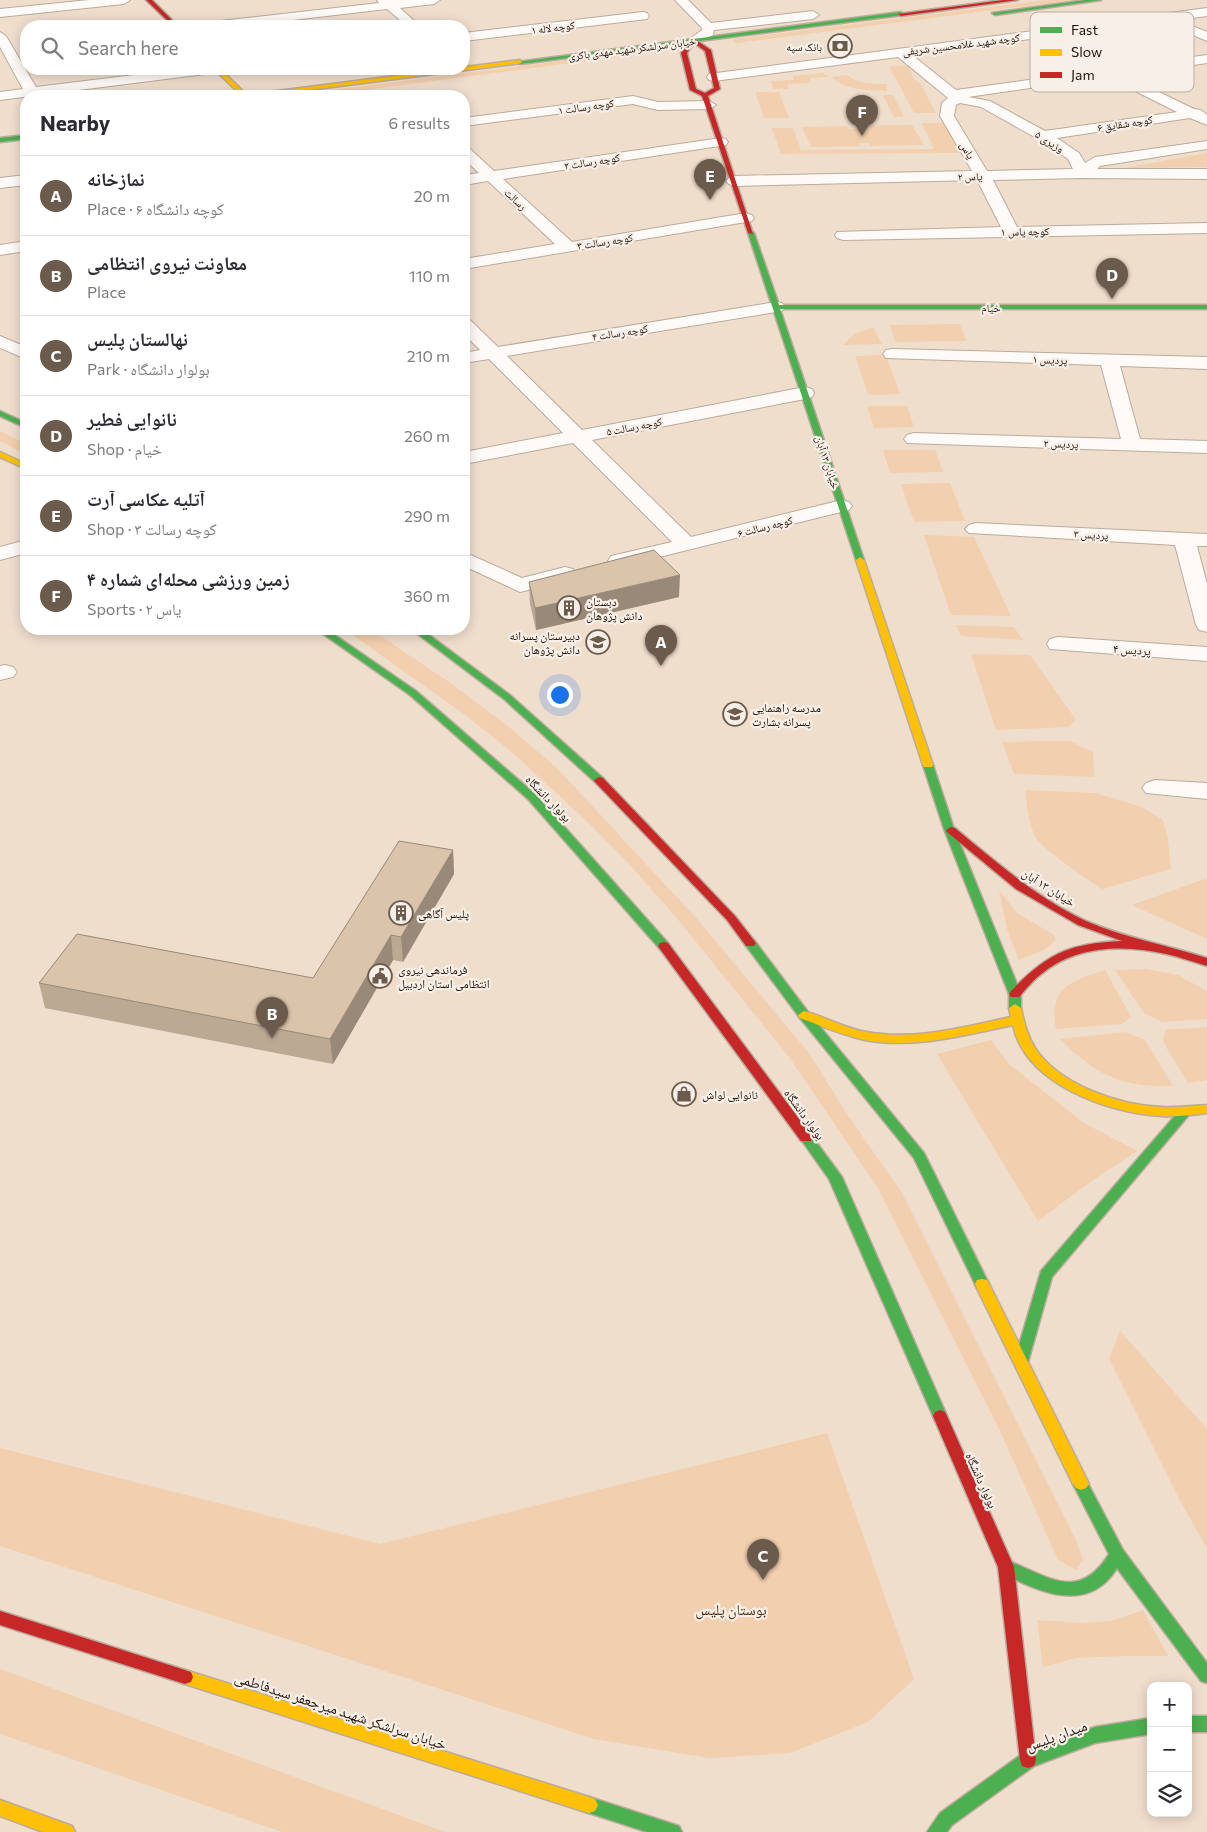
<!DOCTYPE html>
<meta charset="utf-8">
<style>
:root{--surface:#fff;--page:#f7f7f7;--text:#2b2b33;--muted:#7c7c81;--line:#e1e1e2;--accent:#6b5b4c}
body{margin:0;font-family:Commissioner,"Noto Naskh Arabic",sans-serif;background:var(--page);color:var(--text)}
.controls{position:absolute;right:15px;bottom:15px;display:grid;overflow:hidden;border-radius:10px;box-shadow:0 2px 12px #0003}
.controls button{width:45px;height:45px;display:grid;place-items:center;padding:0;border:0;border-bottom:1px solid var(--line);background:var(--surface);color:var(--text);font:25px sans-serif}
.you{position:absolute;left:559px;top:694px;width:18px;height:18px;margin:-12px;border:4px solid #fff;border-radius:50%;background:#1a73e8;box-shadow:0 0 0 8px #1a73e833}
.badge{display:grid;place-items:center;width:32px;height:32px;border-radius:50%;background:var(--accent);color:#fff;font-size:16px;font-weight:700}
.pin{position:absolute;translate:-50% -41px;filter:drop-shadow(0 1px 2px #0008)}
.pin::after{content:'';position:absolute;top:26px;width:18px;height:15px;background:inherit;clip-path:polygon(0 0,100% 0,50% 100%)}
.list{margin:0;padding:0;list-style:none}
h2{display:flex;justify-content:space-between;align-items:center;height:65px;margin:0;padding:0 20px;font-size:21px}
h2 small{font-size:16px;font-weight:400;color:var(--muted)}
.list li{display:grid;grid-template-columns:32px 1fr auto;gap:15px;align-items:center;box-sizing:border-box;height:80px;padding:0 20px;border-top:1px solid var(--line)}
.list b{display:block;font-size:19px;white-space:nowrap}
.list p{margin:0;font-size:16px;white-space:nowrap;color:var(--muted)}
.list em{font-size:16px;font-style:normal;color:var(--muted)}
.icon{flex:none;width:28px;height:28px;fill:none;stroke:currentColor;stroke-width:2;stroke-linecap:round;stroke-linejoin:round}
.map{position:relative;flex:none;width:1207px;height:1832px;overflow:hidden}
.search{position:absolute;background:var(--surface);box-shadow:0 2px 12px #0003;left:20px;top:20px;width:450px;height:55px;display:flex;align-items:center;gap:12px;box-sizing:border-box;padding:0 18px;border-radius:20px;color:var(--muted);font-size:19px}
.panel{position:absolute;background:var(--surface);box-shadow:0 2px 12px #0003;left:20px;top:90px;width:450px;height:545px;border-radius:20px}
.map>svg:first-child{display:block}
.green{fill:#f2cfae}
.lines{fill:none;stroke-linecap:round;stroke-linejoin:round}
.street-casing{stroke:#bbab9c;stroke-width:2}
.fast-casing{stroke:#bbab9c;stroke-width:3}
.slow-casing{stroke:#bbab9c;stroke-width:3}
.jam-casing{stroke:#bbab9c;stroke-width:3}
.street{fill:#fdfaf8;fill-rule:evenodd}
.fast{fill:#4caf50;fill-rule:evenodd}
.slow{fill:#ffc107;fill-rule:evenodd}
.jam{fill:#c62828;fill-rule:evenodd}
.wall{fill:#bca994}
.shaded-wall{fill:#998978}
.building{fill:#dbc4ac;stroke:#998978}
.labels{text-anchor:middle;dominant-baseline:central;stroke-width:4.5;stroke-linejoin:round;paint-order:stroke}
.far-street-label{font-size:11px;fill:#231406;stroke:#f8efe8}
.far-poi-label{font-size:11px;fill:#231406;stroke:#f8efe8;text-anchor:end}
.poi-label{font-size:12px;fill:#231406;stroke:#f8efe8;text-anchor:start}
.street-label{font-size:12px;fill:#231406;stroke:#f8efe8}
.near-park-label{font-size:15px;fill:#50300e;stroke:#f8efe8}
.near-street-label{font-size:15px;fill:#231406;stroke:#f8efe8}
.key{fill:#f8efe8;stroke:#b8ada4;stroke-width:1}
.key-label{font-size:14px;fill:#231406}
</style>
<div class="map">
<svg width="1207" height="1832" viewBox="0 0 1207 1832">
<rect width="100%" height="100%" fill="#f0decd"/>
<g class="green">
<polygon points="1046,0 1073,0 736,43 732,42 735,39"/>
<polygon points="669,47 679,49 319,96 285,96"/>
<polygon points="889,66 909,66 913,78 921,85 936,113 914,113"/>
<polygon points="823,73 829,77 809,78 811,83 787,84 789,89 773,89 771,81 793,80 793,76"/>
<path d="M847 75C858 84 872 84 886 84L887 91C868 90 845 90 831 77Z"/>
<polygon points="755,92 779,92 789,118 764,118"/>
<polygon points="883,95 893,95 904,117 894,117"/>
<polygon points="922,123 945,123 961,153 781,154 772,128 793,128 801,150 934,149"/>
<polygon points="912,125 924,145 870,146 869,143 859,143 860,146 811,147 802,127 848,126 849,129 859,129 858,126"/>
<polygon points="1207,153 1207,167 1124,168"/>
<polygon points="960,324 966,341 895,342 890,325"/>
<polygon points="873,327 882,344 843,345 854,334"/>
<polygon points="886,355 900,394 868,395 855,356"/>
<polygon points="867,406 907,406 914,427 874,428"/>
<polygon points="0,431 26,444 26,455 0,441"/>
<polygon points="883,450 935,450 943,472 890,473"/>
<polygon points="950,483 965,521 914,522 901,484"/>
<polygon points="924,535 974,537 1011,616 951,615"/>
<polygon points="956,625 1014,627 1023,640 961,636"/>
<polygon points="344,629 370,629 449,682 509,727 558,769 698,920 809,1053 847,1114 902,1193 1076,1540 1083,1560 1076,1570 1058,1560 1001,1433 878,1188 789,1057 680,922 632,867 590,824 514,754 464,714"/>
<polygon points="971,654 1030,655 1076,720 1068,727 996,730"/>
<polygon points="1070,741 1093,752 1094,777 1014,774 1002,742"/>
<path d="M1025 790 1095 793 1142 807 1163 820 1168 840 1171 869 1102 889C1088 879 1041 849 1035 836 1028 821 1027 806 1025 790Z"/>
<polygon points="1207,878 1207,939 1132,905"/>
<polygon points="999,890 1017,913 1054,935 1055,941 1044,950 1019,960 1007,929"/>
<polygon points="1147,969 1178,975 1207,991 1207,1019 1163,1022 1144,1013 1115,970"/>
<path d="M1105 970 1131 1017 1122 1024 1056 1029C1048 988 1070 981 1105 970Z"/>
<polygon points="1207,1027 1207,1080 1188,1083 1163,1042 1165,1030"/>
<path d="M1126 1032 1145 1040 1173 1086C1122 1088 1096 1075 1060 1039Z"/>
<polygon points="991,1040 1009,1064 1084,1123 1137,1151 1093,1180 1038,1221 937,1054"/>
<polygon points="1120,1331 1207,1429 1207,1548 1180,1501 1109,1359"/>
<polygon points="827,1433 914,1679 868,1722 790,1753 710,1758 594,1739 0,1546 0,1448 380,1544"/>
<polygon points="1143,1610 1168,1656 1125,1656 1076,1658 1043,1667 1037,1620 1082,1623 1111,1621"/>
<polygon points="0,1669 445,1832 282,1832 0,1734"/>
</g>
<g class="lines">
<g class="street-casing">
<g id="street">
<polygon points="89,0 130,0 124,4 0,17 0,9"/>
<polygon points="377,0 440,0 434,4 400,8 420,26 407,26 387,9 242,26 205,26 211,22 379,3"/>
<polygon points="675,0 688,0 711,23 813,11 819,15 813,19 714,30 713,35 697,42 691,38 702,30 702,28"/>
<path d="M1207 8V16L1178 20 1207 32V41L1162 22 1046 37 1111 68 1207 55V63L1124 75 1194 109 1201 110 1207 115V125L1190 118 1057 138 1079 153 1085 163 1095 157 1207 141V149L1100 166 1097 169H1207V179L1083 178 993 180 1017 227 1207 223V233L843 240 837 238 835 235 837 232 1001 227 977 180 734 186 729 184 726 181 729 178 734 176 972 171 940 116 942 103 948 98 898 57 714 81 709 80 707 77 709 74ZM1030 39 1094 71 956 90 912 55ZM1107 77 1177 112 1045 131 990 101 968 97ZM960 103 981 107 1038 139 1068 159 1073 169 987 171 954 116 956 105Z"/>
<polygon points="643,12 647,13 649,16 647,19 464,41 464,33"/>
<polygon points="0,32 6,36 36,87 183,69 220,69 213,73 0,100 0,92 23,89 0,47"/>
<polygon points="633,96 658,102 709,101 716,105 709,109 658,110 633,104 464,126 464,118"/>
<polygon points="721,138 726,139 728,142 726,145 503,179 572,242 746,213 752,215 754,218 752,221 464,269 464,259 555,244 488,181 464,185 464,175 479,173 464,159 464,147 469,148 494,171"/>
<polygon points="26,175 26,185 0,188 0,178"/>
<polygon points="26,241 26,251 0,255 0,245"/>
<polygon points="776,302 782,303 785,307 782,311 507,356 582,430 805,387 812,389 814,393 812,397 805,399 592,440 691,537 842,500 849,502 852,506 849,510 619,567 611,566 608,561 611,556 672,542 573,443 464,464 464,452 563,433 489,359 464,363 464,353 480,350 464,334 464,319 470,320 498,347"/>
<polygon points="0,336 26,347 26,359 0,348"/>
<polygon points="892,349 1207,357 1207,369 1120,366 1140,439 1207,441 1207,453 907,443 904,439 907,435 914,433 1121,439 1101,365 886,358 883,354 886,350"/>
<polygon points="976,523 1207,534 1207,546 1197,546 1207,584 1207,632 1199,630 1196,625 1175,545 969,533 965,529 969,525"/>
<polygon points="26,540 26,553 0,560 0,547"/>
<polygon points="464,552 522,578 565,567 573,569 576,574 573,579 520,592 464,566"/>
<polygon points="1058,637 1207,647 1207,661 1050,649 1047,644 1050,639"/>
<polygon points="5,665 13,667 17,672 13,677 0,680 0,666"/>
<polygon points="1155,780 1207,783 1207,799 1146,793 1142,788 1146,783"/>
</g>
</g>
<g class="fast-casing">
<g id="fast">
<polygon points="1086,0 1101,0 995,15 992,13"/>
<polygon points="901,12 903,15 520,64 517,62"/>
<polygon points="26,135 26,139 0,142 0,138"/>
<polygon points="751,231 754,233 779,305 1207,305 1207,309 780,309 864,560 860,563 856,560 748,233"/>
<polygon points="0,411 26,423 26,428 0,416"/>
<polygon points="316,629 326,629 416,691 536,795 668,943 670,946 668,949 660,949 528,799 410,695"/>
<polygon points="411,629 421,629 510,695 603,778 604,780 603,782 595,782 504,699"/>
<polygon points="928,762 933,765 954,829 1021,994 1021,1008 1019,1011 1011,1011 1009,1008 1009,994 944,829 923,765"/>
<polygon points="750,939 754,940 808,1012 924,1153 989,1284 987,1288 982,1289 977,1288 914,1158 800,1018 744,943"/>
<polygon points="1184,1109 1188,1110 1190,1113 1188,1116 1052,1277 1028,1362 1026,1366 1021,1368 1016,1366 1014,1362 1041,1271 1180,1110"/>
<polygon points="806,1134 811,1135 842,1177 947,1416 945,1420 940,1422 935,1420 933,1416 829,1179 800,1138 801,1135"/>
<path d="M1081 1478 1086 1480 1123 1550 1207 1663V1683L1201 1681 1117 1568C1088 1615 1039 1592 1000 1572L998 1567 1000 1562 1006 1560C1046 1575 1078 1604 1109 1554L1073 1484 1076 1480Z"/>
<rect x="1188" y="1716" width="19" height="16"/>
<polygon points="1151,1718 1151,1734 1095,1743 1034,1766 952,1825 947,1832 927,1832 940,1813 1022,1754 1095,1727"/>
<polygon points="589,1797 673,1824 679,1826 682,1832 647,1832 589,1813 583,1811 580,1805 583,1799"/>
</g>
</g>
<g class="slow-casing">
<g id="slow">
<polygon points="520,60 522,63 261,96 242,96 214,69 220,69 247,95"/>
<polygon points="0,452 26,464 26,469 0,457"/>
<polygon points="860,557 864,560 933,765 932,767 924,767 923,765 856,560"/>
<path d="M1015 1004 1021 1008C1024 1022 1027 1035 1035 1048 1059 1085 1119 1105 1161 1107 1176 1108 1192 1106 1207 1105V1113C1192 1115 1176 1117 1161 1116 1108 1113 1025 1084 1013 1025 965 1035 914 1049 865 1040 842 1035 821 1026 800 1018L798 1015 804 1011C825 1017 844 1028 866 1032 915 1041 964 1027 1011 1017L1009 1008Z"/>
<polygon points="982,1279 987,1280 1089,1484 1086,1488 1081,1490 1076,1488 1073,1484 975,1284 977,1280"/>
<polygon points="185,1670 589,1797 595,1799 598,1805 595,1811 589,1813 185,1684 179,1682 177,1677 179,1672"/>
<polygon points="0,1800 72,1826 75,1832 43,1832 0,1816"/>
</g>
</g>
<g class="jam-casing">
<g id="jam">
<polygon points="146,0 152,0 178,26 173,26"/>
<polygon points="1003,0 1018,0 901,16 898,14"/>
<path d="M693 38 711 50 720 89 708 96 753 234 748 233 702 96 690 90 681 53ZM694 43 705 51 714 88 705 93 696 89 687 53Z"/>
<polygon points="599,777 603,778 735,916 756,943 754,946 746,946 727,920 595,782 594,780"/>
<path d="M951 827 955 828C996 862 1037 898 1086 921 1125 938 1167 945 1207 958V966C1193 962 1180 957 1166 954 1125 945 1079 945 1044 972 1034 979 1027 988 1019 997H1011L1009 994 1011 991C1047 954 1069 943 1122 941L1078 925 1016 889 947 832 946 830Z"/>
<polygon points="664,942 668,943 811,1135 812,1138 811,1141 801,1141 660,949 658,946 660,943"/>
<polygon points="940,1410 945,1412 947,1416 1014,1567 1036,1760 1034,1766 1028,1768 1022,1766 1020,1760 998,1567 933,1416 935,1412"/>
<polygon points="0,1611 185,1670 191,1672 193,1677 191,1682 185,1684 0,1625"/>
</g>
</g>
<use href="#street" class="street"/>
<use href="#fast" class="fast"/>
<use href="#slow" class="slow"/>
<use href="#jam" class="jam"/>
</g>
<g class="wall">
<polygon points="529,582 679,597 536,630 530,604"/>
<polygon points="453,850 454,874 403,962 393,960 333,1064 45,1008 39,983 313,978"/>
</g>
<g class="shaded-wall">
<polygon points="680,575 679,597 536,630 535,608"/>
<polygon points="453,850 454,874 403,962 401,937"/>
<polygon points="391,935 393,960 333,1064 330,1039"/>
</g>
<g class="building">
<polygon points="654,550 680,575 535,608 529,582"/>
<polygon points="399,841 453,850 401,937 391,935 330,1039 39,983 77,934 313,978"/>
</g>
<defs>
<g id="bank-ring" transform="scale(1.25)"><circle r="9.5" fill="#f8efe8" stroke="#6b5b4c" stroke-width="1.5"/><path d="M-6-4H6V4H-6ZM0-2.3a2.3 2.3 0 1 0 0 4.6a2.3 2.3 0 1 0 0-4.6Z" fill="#6b5b4c"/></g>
<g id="building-ring" transform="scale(1.25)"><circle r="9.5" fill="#f8efe8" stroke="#6b5b4c" stroke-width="1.5"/><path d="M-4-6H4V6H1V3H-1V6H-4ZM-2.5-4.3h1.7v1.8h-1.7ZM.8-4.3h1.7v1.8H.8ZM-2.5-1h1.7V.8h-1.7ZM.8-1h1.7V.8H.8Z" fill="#6b5b4c"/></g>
<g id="school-ring" transform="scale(1.25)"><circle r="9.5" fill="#f8efe8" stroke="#6b5b4c" stroke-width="1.5"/><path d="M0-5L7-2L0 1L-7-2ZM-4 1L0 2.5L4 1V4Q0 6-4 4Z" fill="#6b5b4c"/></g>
<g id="civic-ring" transform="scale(1.25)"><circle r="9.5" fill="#f8efe8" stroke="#6b5b4c" stroke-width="1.5"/><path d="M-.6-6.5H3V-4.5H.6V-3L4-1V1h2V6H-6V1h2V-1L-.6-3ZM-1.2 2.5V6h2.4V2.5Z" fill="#6b5b4c"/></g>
<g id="shop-ring" transform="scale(1.25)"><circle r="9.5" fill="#f8efe8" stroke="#6b5b4c" stroke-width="1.5"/><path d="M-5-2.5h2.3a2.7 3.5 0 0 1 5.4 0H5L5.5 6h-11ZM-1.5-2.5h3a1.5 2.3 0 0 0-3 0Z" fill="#6b5b4c"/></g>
</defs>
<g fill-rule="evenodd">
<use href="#bank-ring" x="840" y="46"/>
<use href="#building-ring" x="569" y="608"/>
<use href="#school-ring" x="598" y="642"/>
<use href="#school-ring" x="735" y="714"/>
<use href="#building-ring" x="401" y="913"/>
<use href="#civic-ring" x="380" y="976"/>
<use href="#shop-ring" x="684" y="1094"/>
</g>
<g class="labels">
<g class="far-street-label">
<text transform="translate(553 27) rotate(-7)">کوچه لاله ۱</text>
<text transform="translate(961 44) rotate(-7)">کوچه شهید غلامحسین شریفی</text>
<text transform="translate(632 48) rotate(-7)">خیابان سرلشکر شهید مهدی باکری</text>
<text transform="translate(586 106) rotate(-8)">کوچه رسالت ۱</text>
<text transform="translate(1125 123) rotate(-9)">کوچه شقایق ۶</text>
<text transform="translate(1050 141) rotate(32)">وزیری ۵</text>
<text transform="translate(968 150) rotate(59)">یاس</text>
<text transform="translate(592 161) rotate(-9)">کوچه رسالت ۲</text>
<text transform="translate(970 176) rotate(-1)">یاس ۲</text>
<text transform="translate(516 199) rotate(43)">رسالت</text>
<text transform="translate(1025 231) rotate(-1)">کوچه یاس ۱</text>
<text transform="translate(605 241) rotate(-9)">کوچه رسالت ۳</text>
<text x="991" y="307">خیام</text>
<text transform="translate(620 332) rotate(-9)">کوچه رسالت ۴</text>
<text transform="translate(1050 359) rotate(2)">پردیس ۱</text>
<text transform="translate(634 426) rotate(-11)">کوچه رسالت ۵</text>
<text transform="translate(1061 443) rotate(2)">پردیس ۲</text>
<text transform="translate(828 462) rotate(72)">خیابان ۱۳ آبان</text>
<text transform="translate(765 526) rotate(-14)">کوچه رسالت ۶</text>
<text transform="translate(1091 534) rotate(3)">پردیس ۳</text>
</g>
<g class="far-poi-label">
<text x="822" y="46">بانک سپه</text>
</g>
<g class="poi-label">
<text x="586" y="601">دبستان<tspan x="586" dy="14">دانش پژوهان</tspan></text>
<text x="580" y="635" text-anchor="end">دبیرستان پسرانه<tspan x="580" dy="14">دانش پژوهان</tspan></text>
<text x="752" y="707">مدرسه راهنمایی<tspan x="752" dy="14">پسرانه بشارت</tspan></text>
<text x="418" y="913">پلیس آگاهی</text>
<text x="398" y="969">فرماندهی نیروی<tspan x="398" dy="14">انتظامی استان اردبیل</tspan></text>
<text x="702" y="1094">نانوایی لواش</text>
</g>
<g class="street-label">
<text transform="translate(1132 649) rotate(4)">پردیس ۴</text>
<text transform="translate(549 798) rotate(46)">بولوار دانشگاه</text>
<text transform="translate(1049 887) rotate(32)">خیابان ۱۳ آبان</text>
<text transform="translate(805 1114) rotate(54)">بولوار دانشگاه</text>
<text transform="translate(982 1480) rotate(66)">بولوار دانشگاه</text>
</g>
<g class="near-park-label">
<text x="731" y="1609">بوستان پلیس</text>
</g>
<g class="near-street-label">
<text transform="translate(341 1710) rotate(18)">خیابان سرلشکر شهید میرجعفر سیدفاطمی</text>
<text transform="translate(1056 1735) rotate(-20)">میدان پلیس</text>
</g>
</g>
<rect x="1030" y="12" width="164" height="80" rx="8" class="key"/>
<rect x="1040" y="27" width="22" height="6" fill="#4caf50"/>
<rect x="1040" y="49" width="22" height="7" fill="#ffc107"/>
<rect x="1040" y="72" width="22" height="6" fill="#c62828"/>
<g class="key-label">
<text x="1071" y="35">Fast</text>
<text x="1071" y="57">Slow</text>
<text x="1071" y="80">Jam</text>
</g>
</svg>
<div class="controls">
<button>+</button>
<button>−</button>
<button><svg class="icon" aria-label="layers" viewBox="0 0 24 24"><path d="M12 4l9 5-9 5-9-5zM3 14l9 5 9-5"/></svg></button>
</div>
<div class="you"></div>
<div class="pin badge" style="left:661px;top:666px">A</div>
<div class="pin badge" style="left:272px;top:1038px">B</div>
<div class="pin badge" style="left:763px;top:1580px">C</div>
<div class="pin badge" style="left:1112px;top:299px">D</div>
<div class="pin badge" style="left:710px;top:200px">E</div>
<div class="pin badge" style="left:862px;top:136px">F</div>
<div class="search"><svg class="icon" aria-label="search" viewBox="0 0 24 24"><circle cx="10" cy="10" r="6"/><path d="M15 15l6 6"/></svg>Search here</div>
<section class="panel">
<h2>Nearby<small>6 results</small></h2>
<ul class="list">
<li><span class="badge">A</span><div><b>نمازخانه</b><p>Place · کوچه دانشگاه ۶</p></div><em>20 m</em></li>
<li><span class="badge">B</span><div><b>معاونت نیروی انتظامی</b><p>Place</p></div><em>110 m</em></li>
<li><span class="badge">C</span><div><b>نهالستان پلیس</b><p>Park · بولوار دانشگاه</p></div><em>210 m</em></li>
<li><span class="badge">D</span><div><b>نانوایی فطیر</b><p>Shop · خیام</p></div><em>260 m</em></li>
<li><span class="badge">E</span><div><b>آتلیه عکاسی آرت</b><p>Shop · کوچه رسالت ۳</p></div><em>290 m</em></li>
<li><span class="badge">F</span><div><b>زمین ورزشی محله‌ای شماره ۴</b><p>Sports · یاس ۲</p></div><em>360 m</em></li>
</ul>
</section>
</div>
